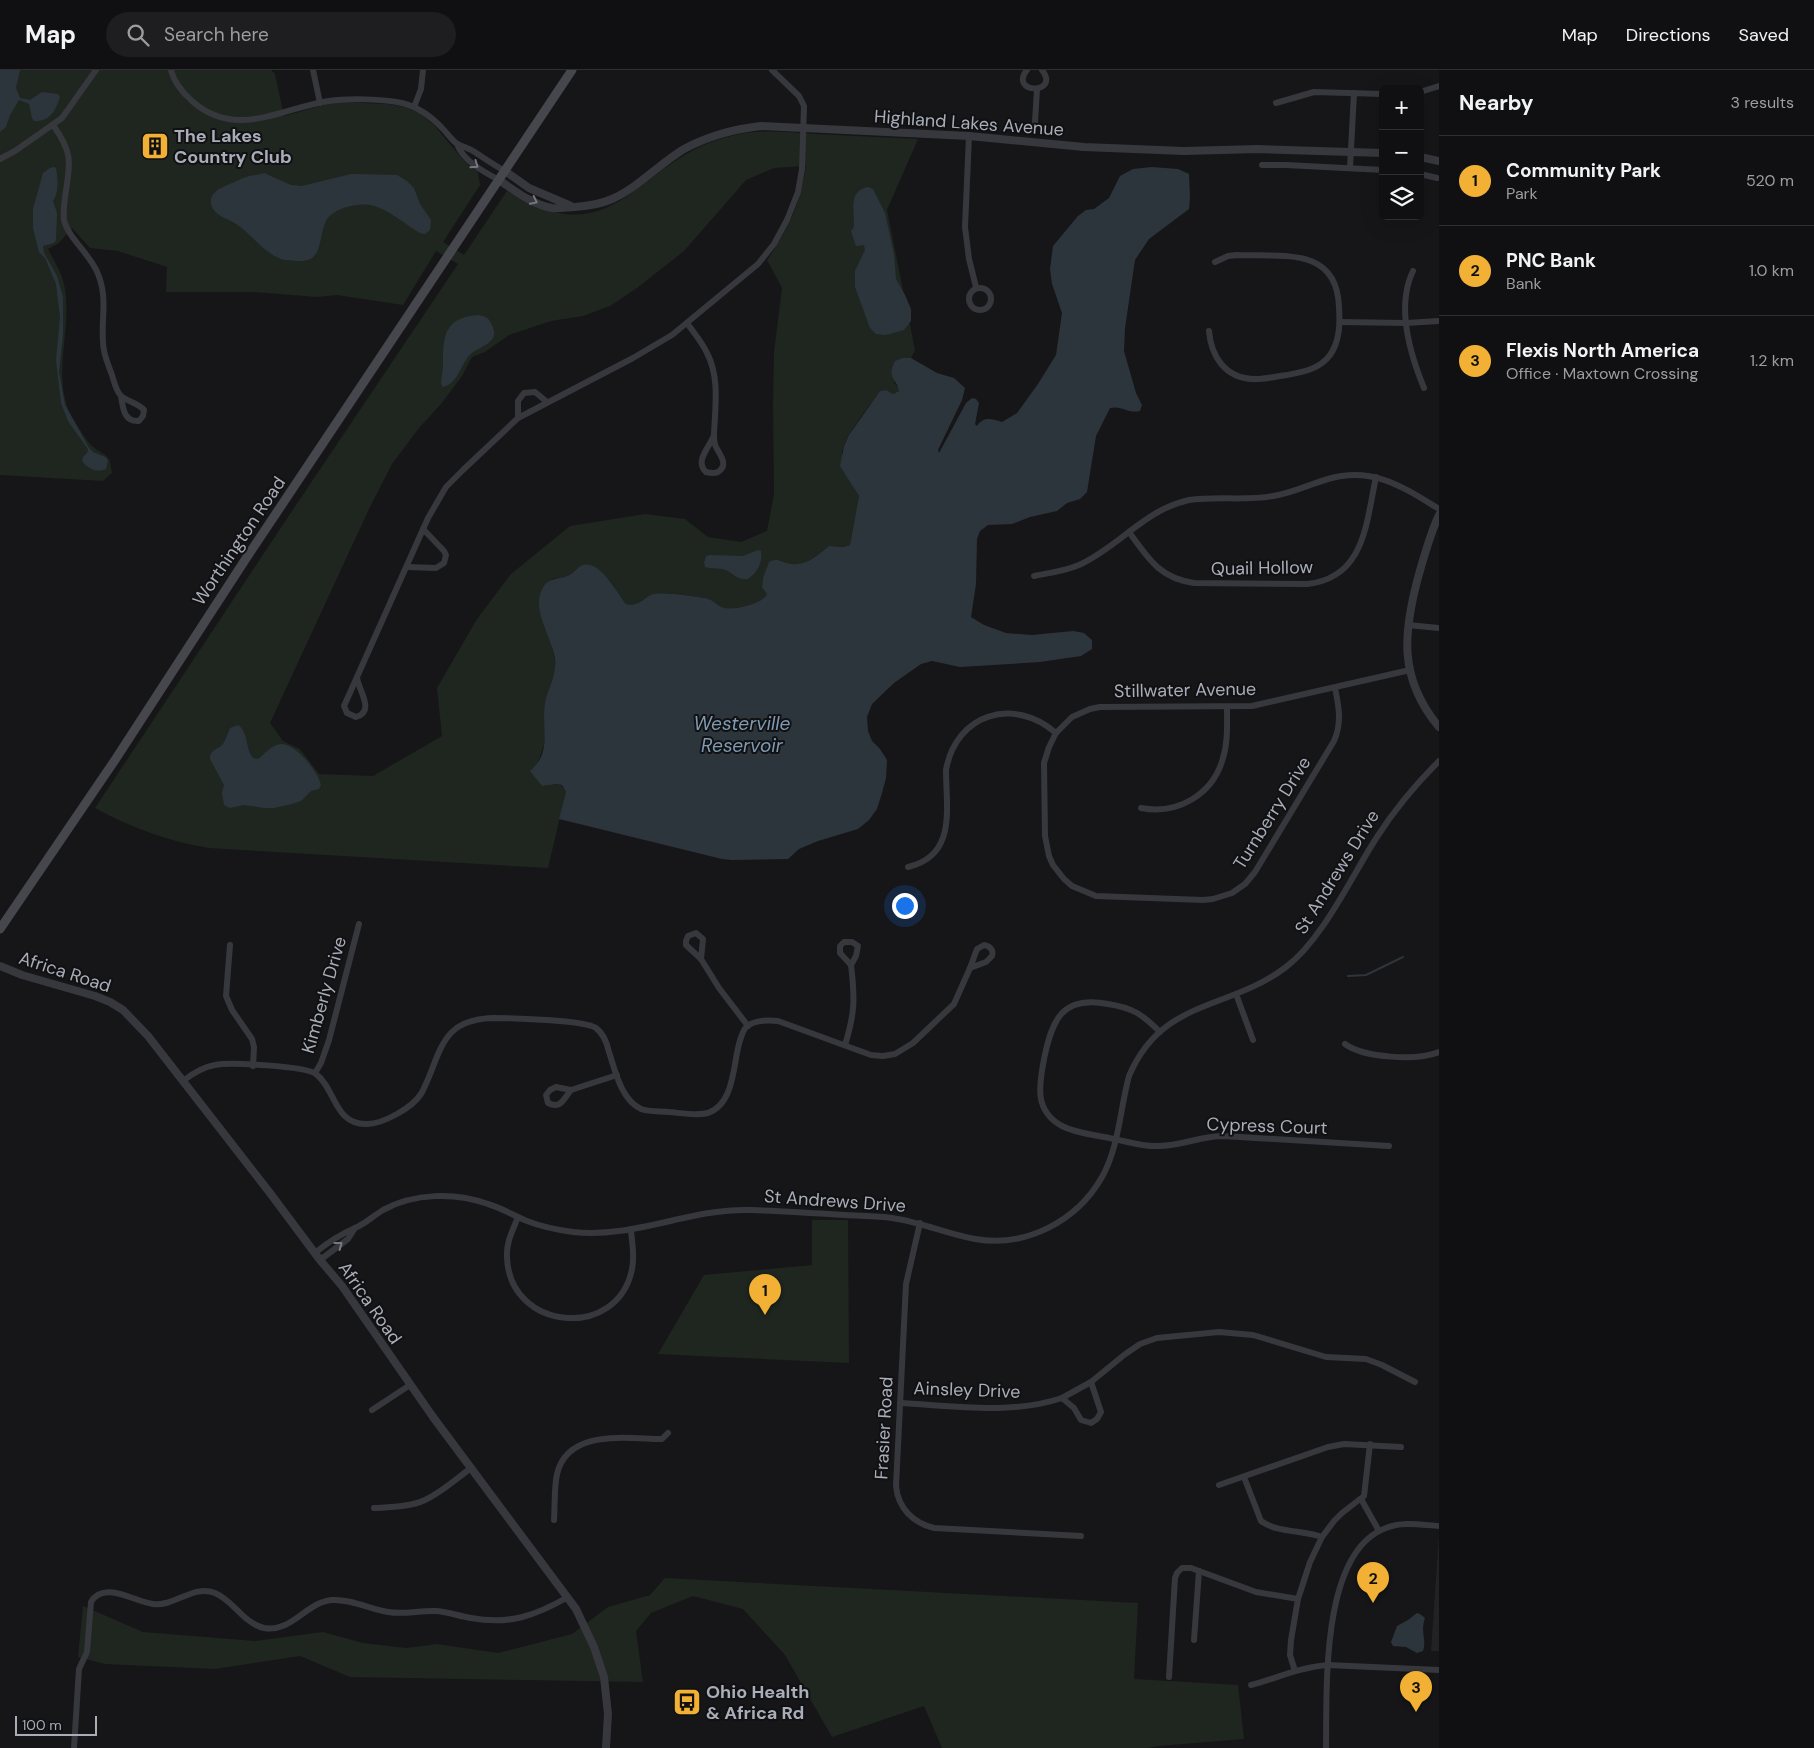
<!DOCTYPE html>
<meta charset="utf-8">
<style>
:root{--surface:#101012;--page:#1e1e20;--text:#f1f3f6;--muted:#9c9d9f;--line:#303032;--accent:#f2b134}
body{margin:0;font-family:"DM Sans",sans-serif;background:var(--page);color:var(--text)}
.controls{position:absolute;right:15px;top:15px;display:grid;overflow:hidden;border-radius:8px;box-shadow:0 5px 20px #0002}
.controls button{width:45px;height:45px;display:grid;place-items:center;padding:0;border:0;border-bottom:1px solid var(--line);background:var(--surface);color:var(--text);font:25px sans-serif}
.scale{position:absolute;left:15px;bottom:12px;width:82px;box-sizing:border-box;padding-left:5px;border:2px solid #a8adb8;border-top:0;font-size:14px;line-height:18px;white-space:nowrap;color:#a8adb8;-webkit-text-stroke:4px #111113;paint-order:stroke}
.you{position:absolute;left:904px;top:835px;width:18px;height:18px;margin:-12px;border:4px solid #fff;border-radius:50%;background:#1a73e8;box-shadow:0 0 0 8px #1a73e833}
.badge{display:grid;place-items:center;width:32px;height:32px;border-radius:50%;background:var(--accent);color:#111;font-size:16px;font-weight:700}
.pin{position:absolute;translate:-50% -41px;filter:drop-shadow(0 1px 2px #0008)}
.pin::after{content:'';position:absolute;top:26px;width:18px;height:15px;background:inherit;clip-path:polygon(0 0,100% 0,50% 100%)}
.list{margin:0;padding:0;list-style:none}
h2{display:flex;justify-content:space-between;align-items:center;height:65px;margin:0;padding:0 20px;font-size:21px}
h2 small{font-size:16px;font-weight:400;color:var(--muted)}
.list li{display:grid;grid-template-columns:32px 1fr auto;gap:15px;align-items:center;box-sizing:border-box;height:90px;padding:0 20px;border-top:1px solid var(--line)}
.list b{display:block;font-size:19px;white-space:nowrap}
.list p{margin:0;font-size:16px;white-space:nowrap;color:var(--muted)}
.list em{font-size:16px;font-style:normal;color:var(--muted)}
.icon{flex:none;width:28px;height:28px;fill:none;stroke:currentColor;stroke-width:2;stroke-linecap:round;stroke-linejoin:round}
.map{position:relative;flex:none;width:1439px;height:1678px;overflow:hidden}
header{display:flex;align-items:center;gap:30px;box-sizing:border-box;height:70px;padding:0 25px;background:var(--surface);border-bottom:1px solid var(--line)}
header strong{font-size:24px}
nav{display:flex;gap:28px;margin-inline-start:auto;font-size:18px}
.search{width:350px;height:45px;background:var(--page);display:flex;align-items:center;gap:12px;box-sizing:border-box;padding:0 18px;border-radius:28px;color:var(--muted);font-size:19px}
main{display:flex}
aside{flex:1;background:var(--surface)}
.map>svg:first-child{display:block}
.built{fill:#222225}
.green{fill:#1e261f;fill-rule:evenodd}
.water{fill:#2c353c}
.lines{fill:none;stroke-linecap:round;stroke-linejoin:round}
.stream{stroke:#2c353c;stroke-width:2}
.minor{stroke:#37383d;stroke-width:6}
.tertiary{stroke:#37383d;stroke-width:8}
.secondary{stroke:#45474d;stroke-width:9}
.oneway{stroke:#757881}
.labels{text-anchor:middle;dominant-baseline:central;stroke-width:4;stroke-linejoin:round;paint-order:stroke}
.street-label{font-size:18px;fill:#a8adb8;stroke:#111113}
.poi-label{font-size:18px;font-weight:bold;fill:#a8adb8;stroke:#111113;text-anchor:start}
.water-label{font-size:19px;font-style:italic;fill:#7f9bb3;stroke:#111113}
</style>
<header>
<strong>Map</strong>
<div class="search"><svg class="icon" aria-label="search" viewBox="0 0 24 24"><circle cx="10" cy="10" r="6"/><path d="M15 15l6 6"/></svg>Search here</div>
<nav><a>Map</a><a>Directions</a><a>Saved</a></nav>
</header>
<main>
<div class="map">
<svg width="1439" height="1678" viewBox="0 0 1439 1678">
<rect width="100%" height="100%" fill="#161618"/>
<polygon class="built" points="1439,1465 1439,1581 1431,1581"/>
<g class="green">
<path d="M0 0H271L275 4 284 46 335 32 388 34 405 37 421 44 434 55 464 91 478 102 480 115 443 172 464 185 507 121C518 127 529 134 541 138 605 162 635 115 683 86 699 76 717 69 735 65 761 59 789 62 815 64 849 66 883 67 918 69L887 140 915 280 911 288H903L894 313 899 318V321L893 324 886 320 880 321C870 336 841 369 842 386 842 395 854 418 859 426L850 475 843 477 829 476C814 488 800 502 780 490L763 508 762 516 768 524C764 533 735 540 725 538 718 537 713 529 705 528 690 526 664 521 650 526 641 529 638 537 626 534L610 511 598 500 579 497 567 507 552 509 544 556 552 576 556 597 545 634 546 663 544 675 537 695 542 716 557 714 561 715 566 722 548 798 209 778C170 772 130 757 95 738L290 444 458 194 436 181 403 235 337 225 317 227 254 222H166L167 197 118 181 90 178 72 158 59 173 48 179C53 190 62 202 64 214 73 254 54 296 67 336 69 343 86 370 91 375 104 387 110 381 112 403L103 411 0 405ZM806 96C800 134 789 159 767 190L782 218 774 282 773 334 774 424 767 461 741 472 708 467 685 449 645 444 570 456 511 504 477 549 437 618 442 666 373 706 319 704 300 679 283 671 270 653 369 439 392 394 419 358 441 334 462 306 472 287 485 282 509 265 551 251 583 246 610 236 637 218 684 181 746 110 774 98Z"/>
<polygon points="812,1150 848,1150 849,1293 658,1284 704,1205 812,1195"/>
<polygon points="665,1508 1138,1533 1134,1609 1238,1615 1244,1669 1158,1676 1148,1678 942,1678 924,1636 832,1667 785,1585 743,1539 693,1526 651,1543 636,1561 643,1612 350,1607 300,1586 215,1599 105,1594 78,1587 83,1536 143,1562 255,1571 323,1562 363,1573 406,1578 437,1574 498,1583 572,1564 608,1537 650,1525"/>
</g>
<g class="water">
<path d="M0 0H20L16 18 20 28 30 30 42 22 58 24 60 27C56 40 50 52 34 51L32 48 29 34 19 30 10 45 6 57 0 62Z"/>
<path d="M54 97 56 98C58 109 59 122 53 131L57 143 56 170 54 173 43 176 44 183 57 206 63 227V265L59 302 65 335 89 378 93 382 105 387 108 390 106 399C97 403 88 399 82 391L83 387 87 383 88 379 68 351 61 333 56 290 60 247 56 214 45 188 39 182 33 158V139L43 103 50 98Z"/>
<path d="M1152 97 1178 99 1189 104 1190 128 1189 139 1149 169 1135 190 1125 258 1124 281 1136 323 1142 335 1140 341C1128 344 1122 335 1110 338L1096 366 1087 422 1080 429 1067 433 1057 441 1030 447 1012 454 988 455 980 461 977 469 976 514 971 547 984 555 1006 563 1032 565 1073 561 1084 563 1092 570V579L1081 586 1040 592 960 597 932 591 921 594 894 613 872 634 867 647 868 661 872 671 880 679 887 690 886 708 882 723 877 739 869 750 858 759 818 771 799 779 788 789 732 790 722 789 559 749 566 722 562 715 557 714 542 716 530 701C553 682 541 657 545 633 548 618 557 604 555 589 552 567 529 537 544 516 551 506 563 510 571 504 575 501 579 496 583 495 600 490 618 524 626 534 637 537 641 530 651 525 660 521 693 526 705 528 713 529 718 537 725 538 735 540 764 533 767 524L762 517 763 508 769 492C777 488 780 491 787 493 805 498 816 486 829 476L843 477 850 475 859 426 840 396 844 376 849 365 880 321 886 320 893 324 899 321C897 308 886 309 895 291L903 288H911L937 303 954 308 965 318 962 330 938 380 939 383 966 333 972 328 976 329 979 333 975 354 977 356C984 346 992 349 1002 352L1017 343 1038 314 1056 285 1062 243 1052 214 1050 199 1053 176 1078 146 1086 140 1094 139 1109 128 1120 106 1133 99Z"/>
<path d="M264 103 291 115 302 116 351 104 397 105 407 111 414 118 420 134 431 150 430 160 425 164 420 163C405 154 388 139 371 135 357 133 333 138 326 151 317 169 325 193 296 191 291 190 285 191 281 189 263 182 254 167 239 156 230 148 209 146 211 129 212 124 217 120 221 118 230 114 240 109 249 106 254 105 259 105 264 103Z"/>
<path d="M868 117 873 119 885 143 894 184 896 209 905 225 911 239V251L904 260 886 265 876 264 870 258 855 217V201L865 180 864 175 856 176 851 161 853 159C857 146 845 122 868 117Z"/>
<path d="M478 245C484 246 488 247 491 253 503 275 477 275 468 287 460 297 457 314 443 317L441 314C441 308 443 301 443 295 443 266 444 248 478 245Z"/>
<path d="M758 480 761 481C763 492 757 503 748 509 734 510 733 501 722 499 716 498 711 499 705 497L704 493 706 486 710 485 743 486Z"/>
<path d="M238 655C249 663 245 678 253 688L258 689C265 684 271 675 281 674 297 674 318 702 321 715L319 719 311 721 301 731 292 734 274 738H264L244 735 230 738 224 735 222 723 224 715 210 689C210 679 218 680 223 674 226 669 228 663 230 658Z"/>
<path d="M1417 1543 1420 1544 1425 1548C1420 1562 1427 1570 1423 1581L1417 1583 1406 1577 1393 1576 1391 1572 1397 1556 1408 1550Z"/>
</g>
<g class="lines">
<polyline class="stream" points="1348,906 1366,905 1403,887"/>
<g class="minor">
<path d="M171 0C174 13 182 22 192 31 236 70 281 38 329 31 348 28 384 29 402 33 418 37 431 46 443 59 447 63 451 69 456 73 461 76 468 78 473 81 484 88 494 95 505 101"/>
<polyline points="313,0 320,33"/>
<path d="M1027 0C1008 24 1061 25 1042 0"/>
<polyline points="1420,22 1439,16"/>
<polyline points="1276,33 1314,22 1383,24"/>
<polyline points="414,37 421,19 423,0"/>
<polyline points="1035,52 1037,19"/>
<path d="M53 55C74 84 70 94 65 127 64 135 63 142 64 150 68 168 91 185 98 204 108 229 101 248 103 272 103 284 108 294 112 305 114 312 116 321 121 326 128 332 138 333 144 340L143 346 139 351C124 352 123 339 121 326"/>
<polyline points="969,66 965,157 969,189 976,217"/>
<path d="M457 74C463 91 484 102 499 110"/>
<polyline points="0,89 15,81 62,48 96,0"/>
<polyline points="1262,95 1286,95 1383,100"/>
<polyline points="1350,98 1354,23"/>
<polyline points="1420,104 1437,108"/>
<path d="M1413 201C1396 236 1410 284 1424 318"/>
<circle cx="980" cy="229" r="11"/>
<polyline points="1340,252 1406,253 1439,251"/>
<path d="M687 253C694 263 702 272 707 283 720 308 715 337 714 365"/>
<path d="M1209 261C1211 286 1225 308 1253 309 1264 310 1276 306 1287 305 1303 302 1320 299 1330 285 1340 271 1340 253 1339 237 1337 176 1282 187 1237 185L1228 186 1215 192"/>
<polyline points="518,348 518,331 524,323 535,322 547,332"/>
<path d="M714 365C714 369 714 373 716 377 720 385 729 395 718 402 714 404 710 403 706 402 694 391 710 377 714 365Z"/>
<path d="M1129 462C1148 488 1159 508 1194 513L1307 514C1365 508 1366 453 1376 407"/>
<polyline points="407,497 436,498 444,493 446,485 444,481 423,459"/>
<path d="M1034 506C1049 503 1065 501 1079 495 1120 476 1144 440 1189 430 1217 426 1246 431 1273 426 1293 423 1310 414 1328 409 1373 396 1403 417 1439 439"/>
<polyline points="1408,555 1439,558"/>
<polyline points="357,607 428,448 446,417 463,400 518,348 633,288 672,265 758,194 774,174 787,150 798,122 802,99 804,36 799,26 772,0"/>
<path d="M357 607C358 620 376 641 356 647L347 643 344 636Z"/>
<path d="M1335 618C1339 637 1342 653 1334 671L1255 802 1245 814 1232 823 1213 829 1203 830 1096 826 1072 816 1064 809 1053 795 1049 786 1045 766 1044 693 1049 677 1056 663 1072 647 1090 639 1100 637 1252 636 1410 600"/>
<path d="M1141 738C1177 745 1213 725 1223 688 1228 672 1227 655 1227 638"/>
<path d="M908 797C957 786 946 738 946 700 956 644 1013 626 1056 663"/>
<polygon points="696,863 703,869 701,889 686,875 686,871 688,866"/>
<polygon points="844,872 852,872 858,876 856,886 851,895 840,883 840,876"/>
<polyline points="230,875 226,926 232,940 252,969 254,977 253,996"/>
<path d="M984 875C990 876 994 880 992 886L986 892 970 898 977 879Z"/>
<polyline points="701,889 719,918 748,956"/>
<polyline points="1236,924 1253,970"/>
<path d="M1160 962C1142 944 1133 938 1108 934 1062 925 1052 950 1044 989 1039 1015 1034 1041 1062 1056 1077 1064 1098 1065 1114 1069 1129 1072 1144 1077 1159 1076 1181 1076 1201 1066 1223 1066L1389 1076"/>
<path d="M1345 974C1364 988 1417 991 1439 982"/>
<path d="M845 975C855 943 855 928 851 895"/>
<polyline points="315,1003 321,993 329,970 359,854"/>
<path d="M183 1011C193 1003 203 997 215 995 230 992 305 996 316 1004 336 1019 334 1055 367 1054 378 1054 388 1049 397 1044 406 1039 415 1033 421 1024 425 1017 428 1009 431 1002 444 967 452 949 494 948 511 948 584 950 596 958 604 964 607 973 609 982 615 1000 621 1030 641 1039 649 1042 660 1041 669 1042 681 1043 696 1046 708 1043 734 1034 733 996 739 974 741 968 742 961 747 956 755 950 768 950 778 951L871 985 883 986 895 984 913 973 954 934 970 898"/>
<path d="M556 1017 571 1020C564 1028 561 1040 548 1033L546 1025 550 1020Z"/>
<polyline points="571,1020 617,1005"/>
<path d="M518 1147C513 1160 506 1172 507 1187 509 1261 618 1271 632 1199 635 1186 632 1173 631 1160"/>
<path d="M920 1153 906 1214 896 1416C898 1438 913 1453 934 1458L1081 1466"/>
<path d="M315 1183C328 1172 339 1165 355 1158 365 1154 373 1146 383 1140 414 1123 455 1122 488 1134 502 1138 514 1146 527 1151 542 1157 558 1160 573 1162 634 1169 690 1138 751 1140 782 1141 814 1143 845 1145 861 1146 877 1146 892 1148 921 1152 947 1164 975 1169 1026 1178 1077 1151 1102 1107 1119 1077 1120 1039 1129 1006 1162 928 1228 941 1286 897 1323 869 1351 807 1377 767 1395 739 1415 715 1439 691"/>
<polyline points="320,1190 348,1169 355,1158"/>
<polyline points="1062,1328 1091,1312 1124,1285 1140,1274 1157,1268 1219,1262 1253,1265 1326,1287 1366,1289 1382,1295 1415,1312"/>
<path d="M900 1333C954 1336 1011 1345 1062 1328L1074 1338 1081 1350 1091 1353 1097 1349 1101 1342 1091 1312"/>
<polyline points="372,1340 410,1315"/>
<path d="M1244 1407 1261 1451C1277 1463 1303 1460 1322 1467"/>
<polyline points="1219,1415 1328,1377 1344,1374 1401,1377"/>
<polyline points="1361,1429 1379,1461"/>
<path d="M374 1438C391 1437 410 1437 425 1430 442 1422 456 1409 471 1398"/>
<path d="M554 1450C555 1435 554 1418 557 1404 568 1358 627 1369 662 1369L668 1363"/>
<polyline points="1194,1570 1199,1501"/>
<polyline points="1295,1601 1290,1585 1291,1570 1298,1529 1310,1492 1322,1467 1334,1451 1342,1443 1364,1426 1370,1374"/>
<polyline points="1169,1607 1175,1508 1177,1503 1182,1498 1191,1498 1256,1522 1298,1529"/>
<path d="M1251 1615C1277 1608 1301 1597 1328 1595L1439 1600"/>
<path d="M74 1678 79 1599 87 1582 91 1532C104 1510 135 1532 153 1534 174 1537 194 1514 215 1523 234 1531 243 1553 264 1558 292 1563 306 1532 332 1530 351 1529 370 1539 388 1542 404 1545 421 1540 437 1541 448 1542 459 1546 471 1548 509 1555 535 1546 568 1527"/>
<path d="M1326 1678C1327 1621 1320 1482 1386 1458 1403 1451 1422 1455 1439 1456"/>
</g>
<g class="tertiary">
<polyline points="1420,87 1439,91"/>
<polyline points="505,101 529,118 571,136"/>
<path d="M499 110C515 121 533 135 552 138 560 139 568 137 575 137 587 136 601 134 612 129 639 117 659 94 684 79 708 66 734 59 761 56L969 66 1084 77 1184 81 1258 79 1383 83"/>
<path d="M1439 445C1430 464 1425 484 1419 504 1403 562 1398 608 1439 657"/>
<polyline points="0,896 22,905 95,926 110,932 123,940 148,966 270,1123 320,1190 342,1216 433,1347 576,1539 594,1577 604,1607 608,1644 606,1678"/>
</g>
<polyline class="secondary" points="0,859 115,690 245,490 572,0"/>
</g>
<defs><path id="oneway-chevron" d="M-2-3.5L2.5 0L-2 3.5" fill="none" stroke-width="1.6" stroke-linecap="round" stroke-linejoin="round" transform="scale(1.25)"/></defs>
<g class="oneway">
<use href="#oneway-chevron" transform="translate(475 95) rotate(35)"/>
<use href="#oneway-chevron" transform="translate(534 131) rotate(26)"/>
<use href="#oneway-chevron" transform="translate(339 1175) rotate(-37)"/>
</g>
<defs>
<g id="building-square" transform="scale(1.4375)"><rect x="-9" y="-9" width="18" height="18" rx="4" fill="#f2b134" stroke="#111113"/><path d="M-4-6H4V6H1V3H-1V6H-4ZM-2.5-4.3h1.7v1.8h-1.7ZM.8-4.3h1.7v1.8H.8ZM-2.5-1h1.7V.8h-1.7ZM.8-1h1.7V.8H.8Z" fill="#111"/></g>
<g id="bus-square" transform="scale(1.4375)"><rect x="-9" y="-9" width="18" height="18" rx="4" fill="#f2b134" stroke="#111113"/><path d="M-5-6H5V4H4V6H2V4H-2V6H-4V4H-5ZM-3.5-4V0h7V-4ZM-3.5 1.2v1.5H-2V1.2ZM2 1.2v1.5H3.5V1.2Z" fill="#111"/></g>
</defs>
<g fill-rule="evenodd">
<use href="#building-square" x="155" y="76"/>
<use href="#bus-square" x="687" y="1632"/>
</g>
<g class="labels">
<g class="street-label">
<text transform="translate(969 53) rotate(4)">Highland Lakes Avenue</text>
<text transform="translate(239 471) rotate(-56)">Worthington Road</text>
<text transform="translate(1262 498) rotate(-1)">Quail Hollow</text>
<text transform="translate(1185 620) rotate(-1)">Stillwater Avenue</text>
<text transform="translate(1272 743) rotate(-58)">Turnberry Drive</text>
<text transform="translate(1337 802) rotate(-58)">St Andrews Drive</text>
<text transform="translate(65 902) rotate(18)">Africa Road</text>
<text transform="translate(324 925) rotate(-74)">Kimberly Drive</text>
<text transform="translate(1267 1056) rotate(2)">Cypress Court</text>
<text transform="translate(835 1131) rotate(4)">St Andrews Drive</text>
<text transform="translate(370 1233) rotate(55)">Africa Road</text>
<text transform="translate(967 1320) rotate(2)">Ainsley Drive</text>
<text transform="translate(884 1358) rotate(-87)">Frasier Road</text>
</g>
<g class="poi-label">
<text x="174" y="66">The Lakes<tspan x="174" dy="21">Country Club</tspan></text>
<text x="706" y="1622">Ohio Health<tspan x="706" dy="21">&amp; Africa Rd</tspan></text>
</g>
<g class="water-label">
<text x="742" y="653">Westerville<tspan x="742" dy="22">Reservoir</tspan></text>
</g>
</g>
</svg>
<div class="controls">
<button>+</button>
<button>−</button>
<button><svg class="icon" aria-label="layers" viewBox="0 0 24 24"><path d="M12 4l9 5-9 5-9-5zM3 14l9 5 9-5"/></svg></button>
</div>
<div class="scale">100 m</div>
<div class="you"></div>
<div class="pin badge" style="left:765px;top:1245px">1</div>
<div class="pin badge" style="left:1373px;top:1533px">2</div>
<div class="pin badge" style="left:1416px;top:1642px">3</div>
</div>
<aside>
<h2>Nearby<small>3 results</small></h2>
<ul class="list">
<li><span class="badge">1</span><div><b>Community Park</b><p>Park</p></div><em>520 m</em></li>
<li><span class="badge">2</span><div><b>PNC Bank</b><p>Bank</p></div><em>1.0 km</em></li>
<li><span class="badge">3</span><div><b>Flexis North America</b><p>Office · Maxtown Crossing</p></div><em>1.2 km</em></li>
</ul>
</aside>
</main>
